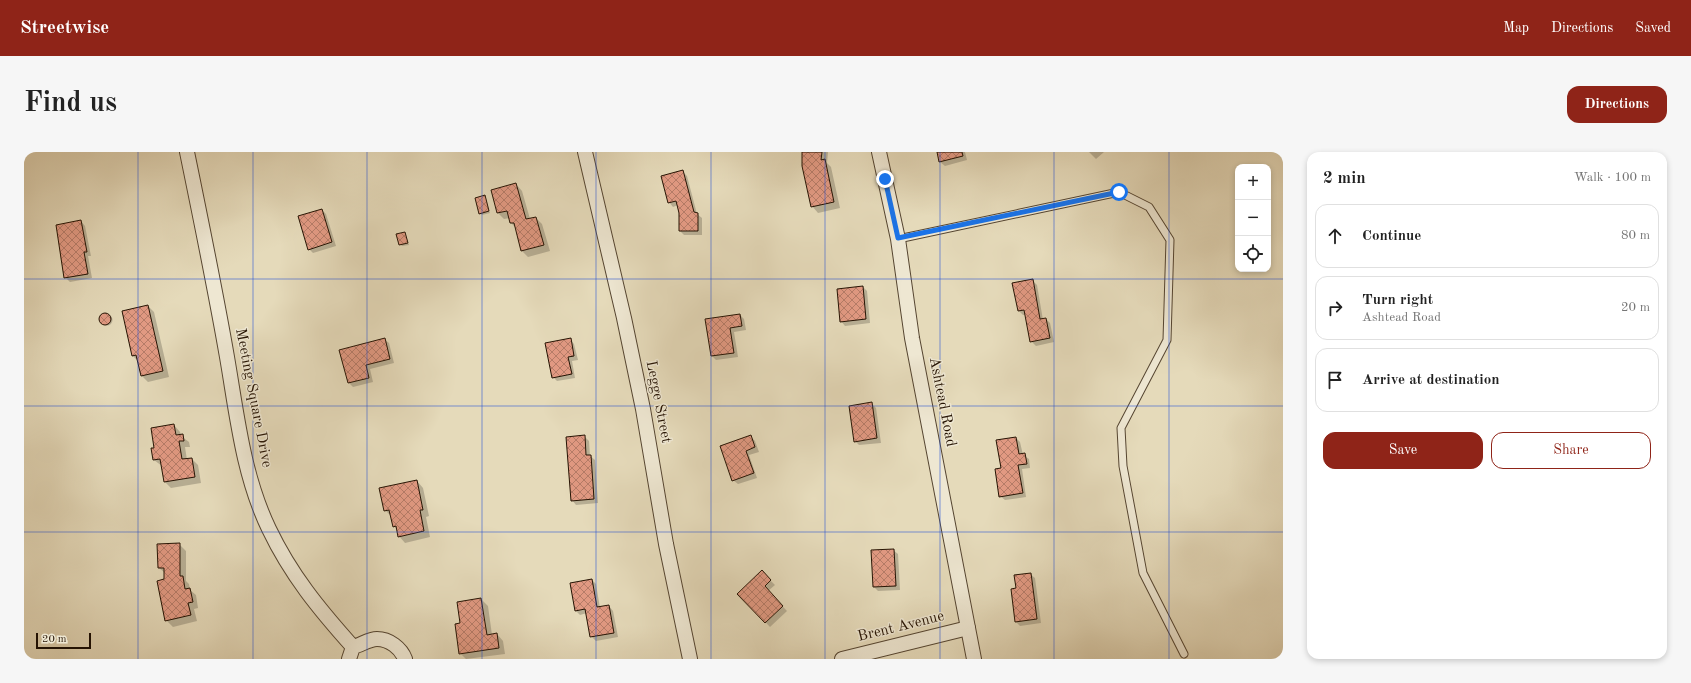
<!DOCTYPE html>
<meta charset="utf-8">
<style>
:root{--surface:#fff;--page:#f6f6f6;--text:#222;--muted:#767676;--line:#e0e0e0;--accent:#8f2418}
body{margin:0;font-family:"Old Standard TT",serif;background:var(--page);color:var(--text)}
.controls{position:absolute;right:12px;top:12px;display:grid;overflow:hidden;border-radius:8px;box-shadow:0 2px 6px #0003}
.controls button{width:36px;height:36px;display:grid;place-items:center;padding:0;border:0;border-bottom:1px solid var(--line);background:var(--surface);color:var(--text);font:20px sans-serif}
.scale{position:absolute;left:12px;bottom:10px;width:55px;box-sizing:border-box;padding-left:4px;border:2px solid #251303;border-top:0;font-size:11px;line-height:14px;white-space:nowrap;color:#251303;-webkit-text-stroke:3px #eee7d2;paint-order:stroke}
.stop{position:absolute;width:12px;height:12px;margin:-9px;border:3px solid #1a73e8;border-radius:50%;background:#fff}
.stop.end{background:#1a73e8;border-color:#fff;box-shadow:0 1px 4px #0008}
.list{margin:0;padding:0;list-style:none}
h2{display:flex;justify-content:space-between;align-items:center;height:52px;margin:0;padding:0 16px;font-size:17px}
h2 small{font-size:13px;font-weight:400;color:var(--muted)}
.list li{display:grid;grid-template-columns:26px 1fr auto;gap:12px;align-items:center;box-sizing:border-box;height:64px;margin:0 8px 8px;padding:0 8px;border:1px solid var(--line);border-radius:12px}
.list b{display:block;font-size:15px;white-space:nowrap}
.list p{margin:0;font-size:13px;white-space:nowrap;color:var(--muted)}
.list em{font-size:13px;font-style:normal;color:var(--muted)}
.actions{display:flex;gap:8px;padding:12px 16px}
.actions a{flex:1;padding:9px 0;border:1px solid var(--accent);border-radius:12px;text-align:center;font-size:14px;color:var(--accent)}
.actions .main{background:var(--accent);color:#fff}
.icon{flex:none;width:22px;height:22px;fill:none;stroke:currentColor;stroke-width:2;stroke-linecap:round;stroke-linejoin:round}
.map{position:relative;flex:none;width:1259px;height:507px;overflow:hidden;border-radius:12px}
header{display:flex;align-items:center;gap:24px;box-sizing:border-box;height:56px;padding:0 20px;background:var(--accent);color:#fff}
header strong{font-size:19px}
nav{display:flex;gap:22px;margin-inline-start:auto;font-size:14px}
.intro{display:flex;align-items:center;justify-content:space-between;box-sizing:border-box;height:96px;padding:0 24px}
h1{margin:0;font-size:28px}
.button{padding:10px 18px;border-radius:12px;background:var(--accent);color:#fff;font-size:14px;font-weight:700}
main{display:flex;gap:24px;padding:0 24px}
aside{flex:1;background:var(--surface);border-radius:12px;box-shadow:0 2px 6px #0003}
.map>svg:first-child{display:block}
.shadow{fill:#0003}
.building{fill:url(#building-cross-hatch);stroke:#251303}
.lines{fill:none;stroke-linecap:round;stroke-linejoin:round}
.service-casing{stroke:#554531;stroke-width:9}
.minor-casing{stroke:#554531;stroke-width:16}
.service{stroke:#eee7d2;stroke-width:7}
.minor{stroke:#eee7d2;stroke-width:14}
.route{stroke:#1a73e8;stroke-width:5}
.grid{fill:none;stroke:#1d4ed8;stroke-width:1;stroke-opacity:0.55}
.labels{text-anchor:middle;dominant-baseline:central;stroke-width:3;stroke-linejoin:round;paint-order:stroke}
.street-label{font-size:15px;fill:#251303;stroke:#eee7d2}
</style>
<header>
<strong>Streetwise</strong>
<nav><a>Map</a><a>Directions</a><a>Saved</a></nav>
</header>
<div class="intro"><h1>Find us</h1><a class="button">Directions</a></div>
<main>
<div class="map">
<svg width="1259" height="507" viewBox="0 0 1259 507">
<defs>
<pattern id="building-cross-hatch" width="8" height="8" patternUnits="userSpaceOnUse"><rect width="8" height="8" fill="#e19982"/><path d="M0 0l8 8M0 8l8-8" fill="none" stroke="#b67c68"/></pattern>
</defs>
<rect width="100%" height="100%" fill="#e5daba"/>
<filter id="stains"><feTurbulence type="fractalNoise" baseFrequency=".005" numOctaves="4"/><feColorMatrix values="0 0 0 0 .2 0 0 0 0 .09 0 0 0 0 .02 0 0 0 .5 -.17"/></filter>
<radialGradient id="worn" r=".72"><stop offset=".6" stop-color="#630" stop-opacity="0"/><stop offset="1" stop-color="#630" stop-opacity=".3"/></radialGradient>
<g class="shadow">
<polygon points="779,0 804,0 803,11 807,15 816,56 794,61 788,54"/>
<polygon points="914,0 941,0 943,8 921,14 916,10"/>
<polygon points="1065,0 1080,0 1072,7"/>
<polygon points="658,19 663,24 673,62 678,66 678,83 660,83 656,79 654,53 649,55 645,50"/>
<polygon points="492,32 498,39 506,67 512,66 518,72 526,99 504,105 498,99 492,76 487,71 486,66 480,67 474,61"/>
<polygon points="460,44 466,61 458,63 456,61"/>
<polygon points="298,58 302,62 312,94 289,101 285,97"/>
<polygon points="57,69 61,74 67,104 64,104 68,126 46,130 41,125"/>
<polygon points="381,81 385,93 378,94 376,92"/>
<polygon points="1008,128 1013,133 1019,168 1022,167 1026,171 1030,190 1012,194 1007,189 1002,163 999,163 995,159 989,132"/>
<polygon points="839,135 843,139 846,171 821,174 817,169"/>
<polygon points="124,154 130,160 145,225 124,230 118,224 114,209 109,204"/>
<circle cx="83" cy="168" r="5.5"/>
<polygon points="716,163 720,167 722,178 710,180 714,205 692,208 688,204 682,168"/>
<polygon points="360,187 365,191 370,211 346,217 349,230 329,235 325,231 316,199"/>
<polygon points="546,187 550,192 554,208 548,209 551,226 533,229 529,225"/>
<polygon points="848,252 852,256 857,291 835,293 831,289"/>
<polygon points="150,273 156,280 157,284 165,290 166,295 161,295 163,308 168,307 174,313 177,331 147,336 141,330 138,314 130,308 129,297 131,297"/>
<polygon points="560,284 565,289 566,304 571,308 574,351 552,353 548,348"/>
<polygon points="727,285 731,289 735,300 725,303 733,326 714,332 709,328"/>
<polygon points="992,286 996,290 999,303 1005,307 1006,316 998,317 1002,345 981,348 976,344 978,317 973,289"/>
<polygon points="393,329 399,336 405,364 402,365 406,385 381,391 375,384 373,378 370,374 368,365 361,358"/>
<polygon points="155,392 162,399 162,429 165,432 166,438 172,443 174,456 170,457 173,469 149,475 142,468 141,421 135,416"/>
<polygon points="869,398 874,402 876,438 854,439 850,435"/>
<polygon points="738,420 751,433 744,439 763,459 746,475 715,442"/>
<polygon points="1006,422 1011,426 1017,471 996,474 992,470 988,437 993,436"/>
<polygon points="568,428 572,432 576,456 585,454 589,459 594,485 572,489 567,484 563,461 556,463 552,459"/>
<polygon points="457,447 464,454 468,483 473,482 479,489 481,502 442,507 436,501 437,472"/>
</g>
<g class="building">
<polygon points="778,0 798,0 797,8 801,7 810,50 787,55 778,14"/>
<polygon points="913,0 938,0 939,4 915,10"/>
<polygon points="659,18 670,60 674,61 674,79 655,79 655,61 652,49 644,51 637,24"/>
<polygon points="492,31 502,67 512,65 520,93 497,99 490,71 486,71 483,59 473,61 467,38"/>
<polygon points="461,43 465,59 455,62 451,46"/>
<polygon points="298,57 308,90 284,98 274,64"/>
<polygon points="57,68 63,100 60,100 64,122 40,126 32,73"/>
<polygon points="381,80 384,91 375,93 372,82"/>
<polygon points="1009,127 1016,167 1022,166 1026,186 1006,190 1000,158 994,159 988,131"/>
<polygon points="839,134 842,167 816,170 813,137"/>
<polygon points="124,153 139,219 117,224 112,203 108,204 98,159"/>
<circle cx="81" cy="167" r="6"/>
<polygon points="716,162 718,174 706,176 710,201 687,204 681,167"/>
<polygon points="361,186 366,207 342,213 345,226 324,231 315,198"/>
<polygon points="547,186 550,204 544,205 548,222 528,226 521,191"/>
<polygon points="848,250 853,286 830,290 825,254"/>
<polygon points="150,272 152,283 159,282 160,289 155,289 158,307 168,306 171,325 140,330 136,307 129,308 127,296 130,296 127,276"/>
<polygon points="561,283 562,303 567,303 570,347 547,349 542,285"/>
<polygon points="727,283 731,295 722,299 730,321 708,329 696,294"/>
<polygon points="992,285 995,302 1001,301 1003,312 994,313 999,341 975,345 971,317 977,316 972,288"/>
<polygon points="393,328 399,358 396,358 400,379 374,385 372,374 369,375 365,358 360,359 355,336"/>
<polygon points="156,391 156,424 159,424 161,437 166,436 169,450 164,451 167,463 141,469 133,429 140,427 140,416 134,416 133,392"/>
<polygon points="870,397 872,434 849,435 847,398"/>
<polygon points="738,418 747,428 741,434 759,454 741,471 713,442"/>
<polygon points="1007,421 1013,467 991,470 987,437 992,436 990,423"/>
<polygon points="568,427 573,455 585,453 590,481 566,485 561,457 551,459 546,431"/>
<polygon points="457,446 463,483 473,481 475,496 435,502 431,472 436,471 433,450"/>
</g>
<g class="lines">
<g class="service-casing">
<polyline id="service" points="874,87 1095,40 1125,55 1146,88 1143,188 1097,276 1099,314 1119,421 1160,502"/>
</g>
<g class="minor-casing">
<g id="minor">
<path d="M163 0C177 68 191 136 203 205 213 263 219 323 245 377 267 423 295 457 329 495"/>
<polyline points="561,0 600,166 619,257 642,392 666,507"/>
<polyline points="855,0 874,87 888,186 950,507"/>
<path d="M325 507 329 495C337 493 345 487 353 487 365 487 377 496 381 507"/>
<polyline points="818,507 944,476"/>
</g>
</g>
<use href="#service" class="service"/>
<use href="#minor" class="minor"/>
</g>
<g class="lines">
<polyline class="route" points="861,27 874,86 1095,40"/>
</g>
<path class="grid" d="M114 0V507M229 0V507M343 0V507M458 0V507M572 0V507M687 0V507M801 0V507M916 0V507M1030 0V507M1145 0V507M0 127H1259M0 254H1259M0 380H1259"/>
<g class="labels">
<g class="street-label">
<text transform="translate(229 246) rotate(79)">Meeting Square Drive</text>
<text transform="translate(634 250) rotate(79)">Legge Street</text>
<text transform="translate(918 250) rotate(79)">Ashtead Road</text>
<text transform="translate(877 475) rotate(-14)">Brent Avenue</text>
</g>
</g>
<rect width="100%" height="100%" filter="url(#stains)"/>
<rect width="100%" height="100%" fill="url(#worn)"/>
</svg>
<div class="controls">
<button>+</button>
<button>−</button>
<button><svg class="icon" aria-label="locate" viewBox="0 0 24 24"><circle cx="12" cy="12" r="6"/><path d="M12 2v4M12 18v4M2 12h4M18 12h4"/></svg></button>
</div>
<div class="scale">20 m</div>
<div class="stop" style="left:1095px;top:40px"></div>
<div class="stop end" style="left:861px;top:27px"></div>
</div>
<aside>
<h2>2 min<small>Walk · 100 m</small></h2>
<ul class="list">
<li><svg class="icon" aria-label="ahead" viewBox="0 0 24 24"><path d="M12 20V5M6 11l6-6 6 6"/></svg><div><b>Continue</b></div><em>80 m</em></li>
<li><svg class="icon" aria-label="right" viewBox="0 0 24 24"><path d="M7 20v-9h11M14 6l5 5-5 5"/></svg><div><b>Turn right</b><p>Ashtead Road</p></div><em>20 m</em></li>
<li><svg class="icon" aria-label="arrive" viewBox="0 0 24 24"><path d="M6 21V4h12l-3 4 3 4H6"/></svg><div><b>Arrive at destination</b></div></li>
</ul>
<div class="actions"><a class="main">Save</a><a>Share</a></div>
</aside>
</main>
